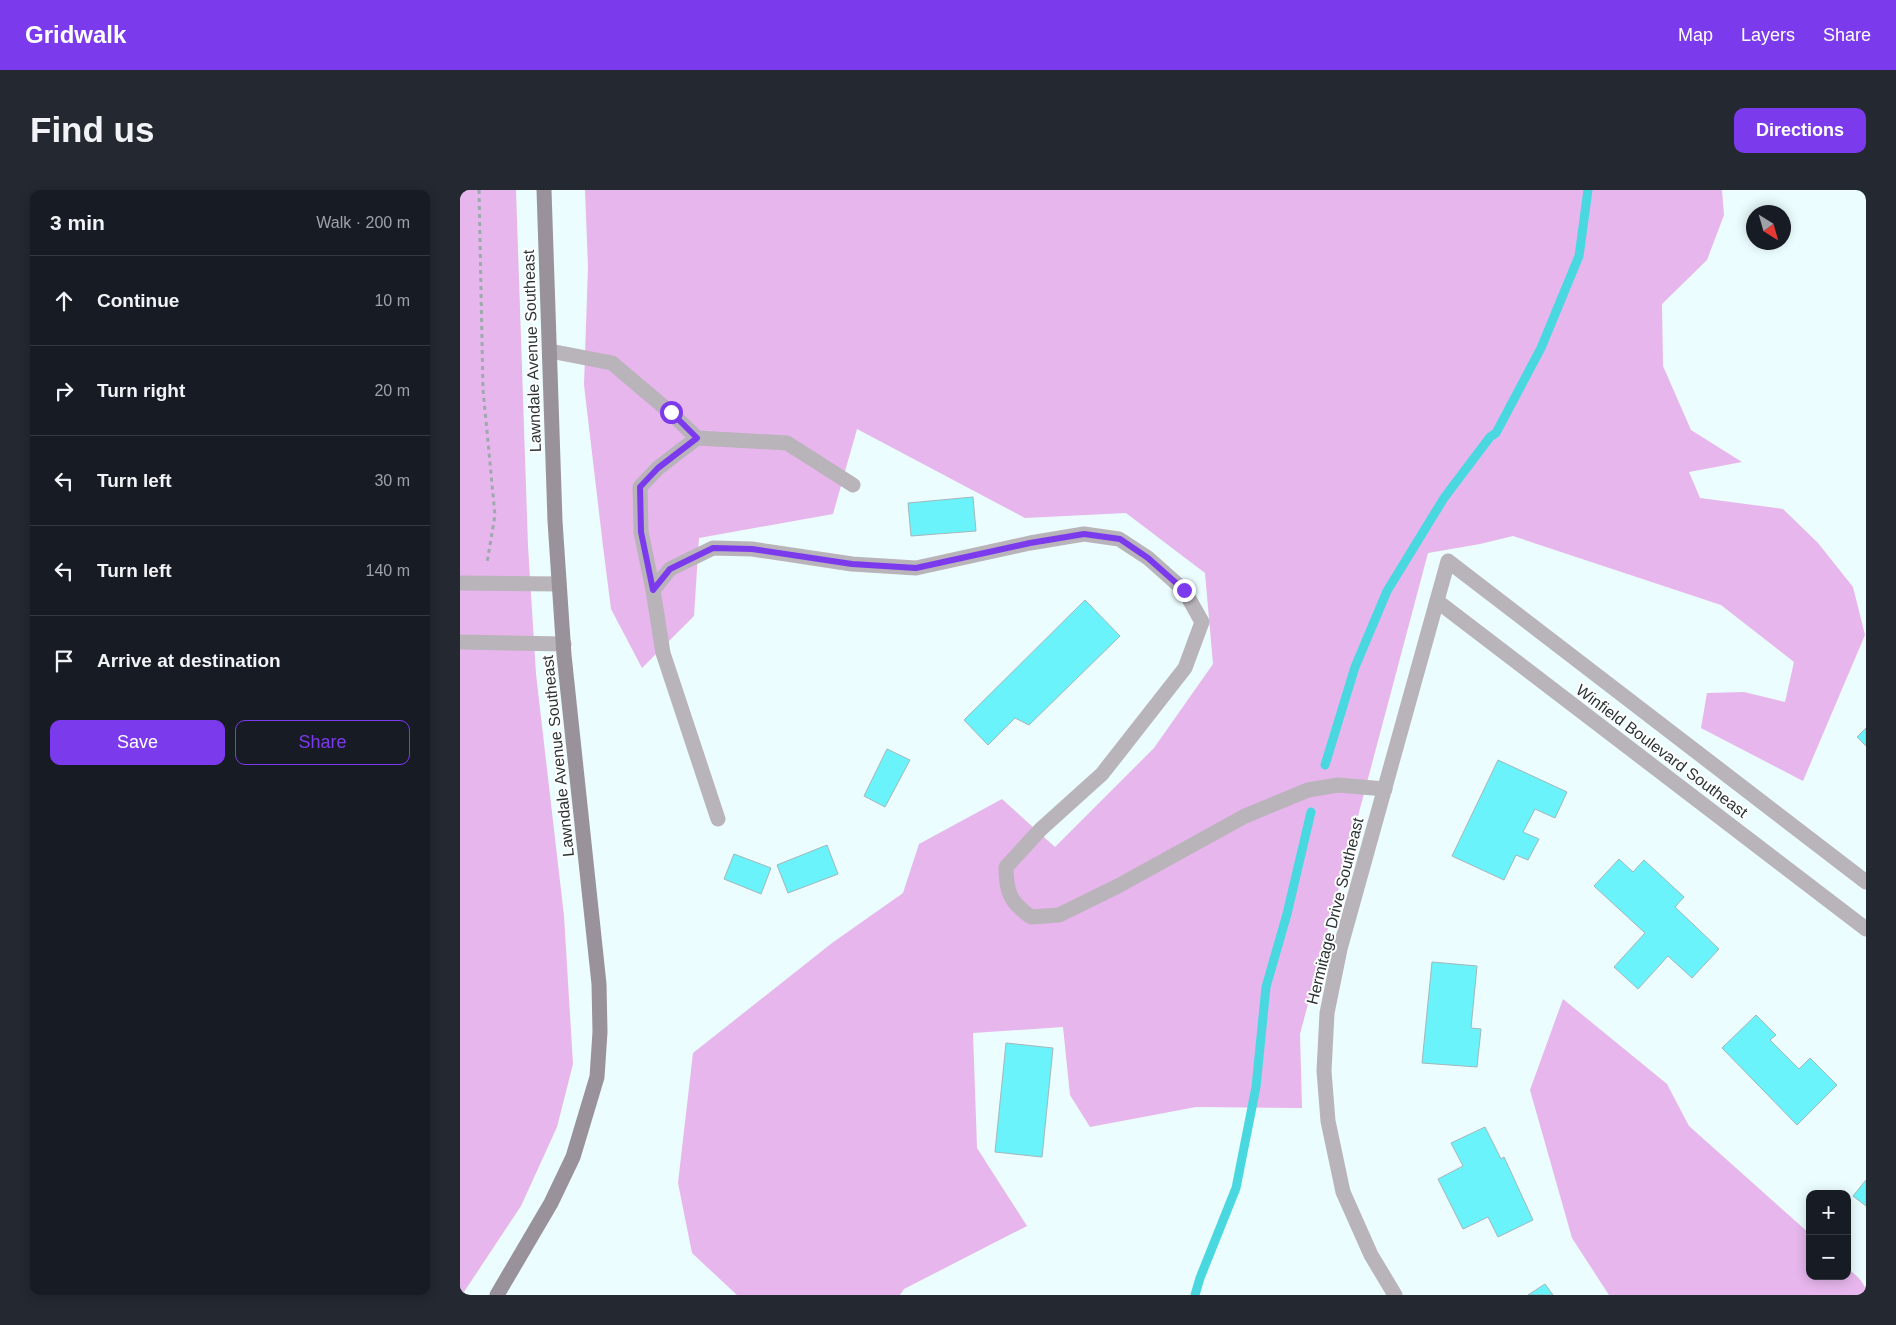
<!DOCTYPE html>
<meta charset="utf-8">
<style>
:root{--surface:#171b24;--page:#242831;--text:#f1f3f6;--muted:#9ea1a6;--line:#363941;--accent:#7c3aed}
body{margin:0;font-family:Arial,sans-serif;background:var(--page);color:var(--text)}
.controls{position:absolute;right:15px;bottom:15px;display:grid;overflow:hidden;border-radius:10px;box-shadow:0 2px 12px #0003}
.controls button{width:45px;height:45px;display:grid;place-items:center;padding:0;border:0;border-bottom:1px solid var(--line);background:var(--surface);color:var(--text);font:25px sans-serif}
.compass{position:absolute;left:1286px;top:15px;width:45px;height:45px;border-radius:50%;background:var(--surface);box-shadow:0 2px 12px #0003;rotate:143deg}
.stop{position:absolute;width:15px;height:15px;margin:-11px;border:4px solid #7c3aed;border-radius:50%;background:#fff}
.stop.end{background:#7c3aed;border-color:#fff;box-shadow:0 1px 5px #0008}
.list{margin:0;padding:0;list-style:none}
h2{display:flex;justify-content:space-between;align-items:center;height:65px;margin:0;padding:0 20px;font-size:21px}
h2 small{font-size:16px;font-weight:400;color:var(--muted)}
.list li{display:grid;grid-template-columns:32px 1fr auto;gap:15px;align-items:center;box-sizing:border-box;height:90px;padding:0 20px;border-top:1px solid var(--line)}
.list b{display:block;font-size:19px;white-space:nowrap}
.list em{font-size:16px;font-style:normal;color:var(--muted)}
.actions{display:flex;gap:10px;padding:15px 20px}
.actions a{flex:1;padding:11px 0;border:1px solid var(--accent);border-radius:10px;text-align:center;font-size:18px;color:var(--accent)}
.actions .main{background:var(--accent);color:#fff}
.icon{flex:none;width:28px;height:28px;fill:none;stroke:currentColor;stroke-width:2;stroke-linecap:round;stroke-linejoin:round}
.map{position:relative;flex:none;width:1406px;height:1105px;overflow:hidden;border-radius:10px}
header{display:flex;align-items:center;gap:30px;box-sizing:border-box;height:70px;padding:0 25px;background:var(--accent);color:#fff}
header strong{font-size:24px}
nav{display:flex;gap:28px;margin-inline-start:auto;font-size:18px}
.intro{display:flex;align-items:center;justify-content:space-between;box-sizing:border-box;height:120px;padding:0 30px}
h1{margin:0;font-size:35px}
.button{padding:12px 22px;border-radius:10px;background:var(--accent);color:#fff;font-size:18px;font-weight:700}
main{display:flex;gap:30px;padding:0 30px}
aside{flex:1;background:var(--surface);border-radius:10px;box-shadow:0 2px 12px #0003}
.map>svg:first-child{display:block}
.green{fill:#e6b6ec}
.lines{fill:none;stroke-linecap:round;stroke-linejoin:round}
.stream{stroke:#49d8e0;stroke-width:9}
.building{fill:#6af3fb;stroke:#a2b7b9}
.path{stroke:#9caaab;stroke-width:3;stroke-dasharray:4 4;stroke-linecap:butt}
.lane{stroke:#b9b3ba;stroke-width:15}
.street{stroke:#b9b3ba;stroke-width:15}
.secondary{stroke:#9a929b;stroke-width:15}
.route{stroke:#7c3aed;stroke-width:6}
.labels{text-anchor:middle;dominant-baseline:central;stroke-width:4;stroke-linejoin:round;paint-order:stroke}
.street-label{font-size:16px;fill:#2b3434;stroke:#fff}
</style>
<header>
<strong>Gridwalk</strong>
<nav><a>Map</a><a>Layers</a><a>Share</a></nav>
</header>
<div class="intro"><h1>Find us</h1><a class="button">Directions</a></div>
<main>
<aside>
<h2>3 min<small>Walk · 200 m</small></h2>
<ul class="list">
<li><svg class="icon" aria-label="ahead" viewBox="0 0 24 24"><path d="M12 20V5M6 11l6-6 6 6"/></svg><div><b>Continue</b></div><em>10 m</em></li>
<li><svg class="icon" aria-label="right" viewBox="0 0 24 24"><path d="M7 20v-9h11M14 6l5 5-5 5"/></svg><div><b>Turn right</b></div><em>20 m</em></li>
<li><svg class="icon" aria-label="left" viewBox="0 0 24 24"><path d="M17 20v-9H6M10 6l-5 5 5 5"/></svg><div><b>Turn left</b></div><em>30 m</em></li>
<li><svg class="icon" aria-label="left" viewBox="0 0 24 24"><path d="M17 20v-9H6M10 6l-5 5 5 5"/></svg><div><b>Turn left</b></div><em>140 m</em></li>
<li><svg class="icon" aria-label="arrive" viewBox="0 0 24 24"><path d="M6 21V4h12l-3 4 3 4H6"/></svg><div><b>Arrive at destination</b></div></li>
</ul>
<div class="actions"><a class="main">Save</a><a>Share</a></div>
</aside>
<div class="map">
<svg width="1406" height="1105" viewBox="0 0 1406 1105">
<rect width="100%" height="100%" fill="#ebfdfe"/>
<g class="green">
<polygon points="0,0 56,0 68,356 76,484 104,726 113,874 97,937 61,1016 2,1105 0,1105"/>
<polygon points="125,0 1262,0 1264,25 1247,70 1202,114 1203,176 1231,240 1282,272 1229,282 1240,308 1323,319 1358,353 1393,397 1405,445 1343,591 1241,538 1247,503 1284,502 1325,512 1334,472 1261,415 1053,346 1020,354 968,363 840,844 842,918 736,917 630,937 610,905 603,837 513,843 517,958 567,1036 444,1099 440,1105 277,1105 232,1063 218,993 233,863 372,753 443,703 459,654 542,609 595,657 694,558 753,474 745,383 666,323 565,328 397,239 373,324 239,348 234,426 182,478 151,419 143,356 124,195 128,77"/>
<path d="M1103 809 1207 894 1229 936 1350 1044V1086H1387V1078C1397 1086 1406 1092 1406 1105H1149L1112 1048 1070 900Z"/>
</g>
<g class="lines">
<g class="stream">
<polyline points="865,575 895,477 927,401 984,308 1030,247 1036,243 1081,158 1119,66 1128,0"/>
<polyline points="735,1105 740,1088 776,998 796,897 806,797 827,724 851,622"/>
</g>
</g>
<g class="building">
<polygon points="513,307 516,341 451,346 448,313"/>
<polygon points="625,410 660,446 569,535 555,528 528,555 504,530"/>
<polygon points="1406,538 1406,556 1397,547"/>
<polygon points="427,559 450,570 425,617 404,606"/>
<polygon points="1038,570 1107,602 1095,628 1075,619 1063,642 1079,649 1068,670 1056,665 1044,690 992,666"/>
<polygon points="367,655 378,684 328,703 317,675"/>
<polygon points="274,664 311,678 301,704 264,689"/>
<polygon points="1159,669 1173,682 1184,670 1224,707 1215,717 1259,759 1232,788 1208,766 1178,799 1154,777 1185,743 1134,696"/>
<polygon points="972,772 1017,776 1011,838 1021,839 1017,877 962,873"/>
<polygon points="1296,825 1316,845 1310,850 1339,879 1350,868 1377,895 1337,935 1262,858"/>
<polygon points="546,853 593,858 582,967 535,962"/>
<polygon points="1025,937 1041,969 1044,967 1073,1030 1038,1047 1028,1027 1003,1039 978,989 1003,976 991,953"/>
<polygon points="1406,990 1406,1016 1393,1006"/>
<polygon points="1085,1094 1093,1105 1068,1105"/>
</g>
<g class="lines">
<polyline class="path" points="19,0 23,200 35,325 27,373"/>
<g class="lane">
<polyline points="90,161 152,173 211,223 237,248"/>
<polyline points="0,393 99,394"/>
<polyline points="193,400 181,342 180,297 198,278 237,248 327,253 393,295"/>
<polyline points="0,452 104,454"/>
<path d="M258 629 203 463 193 400 210 379 253 358 292 359 392 374 456 378 570 353 624 344 659 349 688 368 724 400 742 432 725 478 642 584 581 639 546 677C546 702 550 712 571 727L599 725 658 696 785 626 848 600 878 595 925 599"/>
</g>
<g class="street">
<polyline points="977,411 1406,739"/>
<polyline points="935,1105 911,1065 883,1002 868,931 864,881 867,823 880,759 988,371 1406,692"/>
</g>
<polyline class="secondary" points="37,1105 91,1013 113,967 137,887 140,842 139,794 104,465 95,331 84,0"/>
</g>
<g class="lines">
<polyline class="route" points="211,222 237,248 198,278 180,297 181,342 193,400 210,379 253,358 292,359 392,374 456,378 570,353 624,344 660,349 688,368 724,400"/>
</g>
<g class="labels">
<g class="street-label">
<text transform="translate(72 161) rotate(-92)">Lawndale Avenue Southeast</text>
<text transform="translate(1202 561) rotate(37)">Winfield Boulevard Southeast</text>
<text transform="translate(98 566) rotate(-96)">Lawndale Avenue Southeast</text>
<text transform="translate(875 721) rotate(-76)">Hermitage Drive Southeast</text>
</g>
</g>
</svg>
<div class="controls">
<button>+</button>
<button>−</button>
</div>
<svg class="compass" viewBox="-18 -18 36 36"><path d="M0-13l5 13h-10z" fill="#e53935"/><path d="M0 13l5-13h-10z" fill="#9ea1a6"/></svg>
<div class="stop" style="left:211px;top:222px"></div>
<div class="stop end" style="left:724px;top:400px"></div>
</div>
</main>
